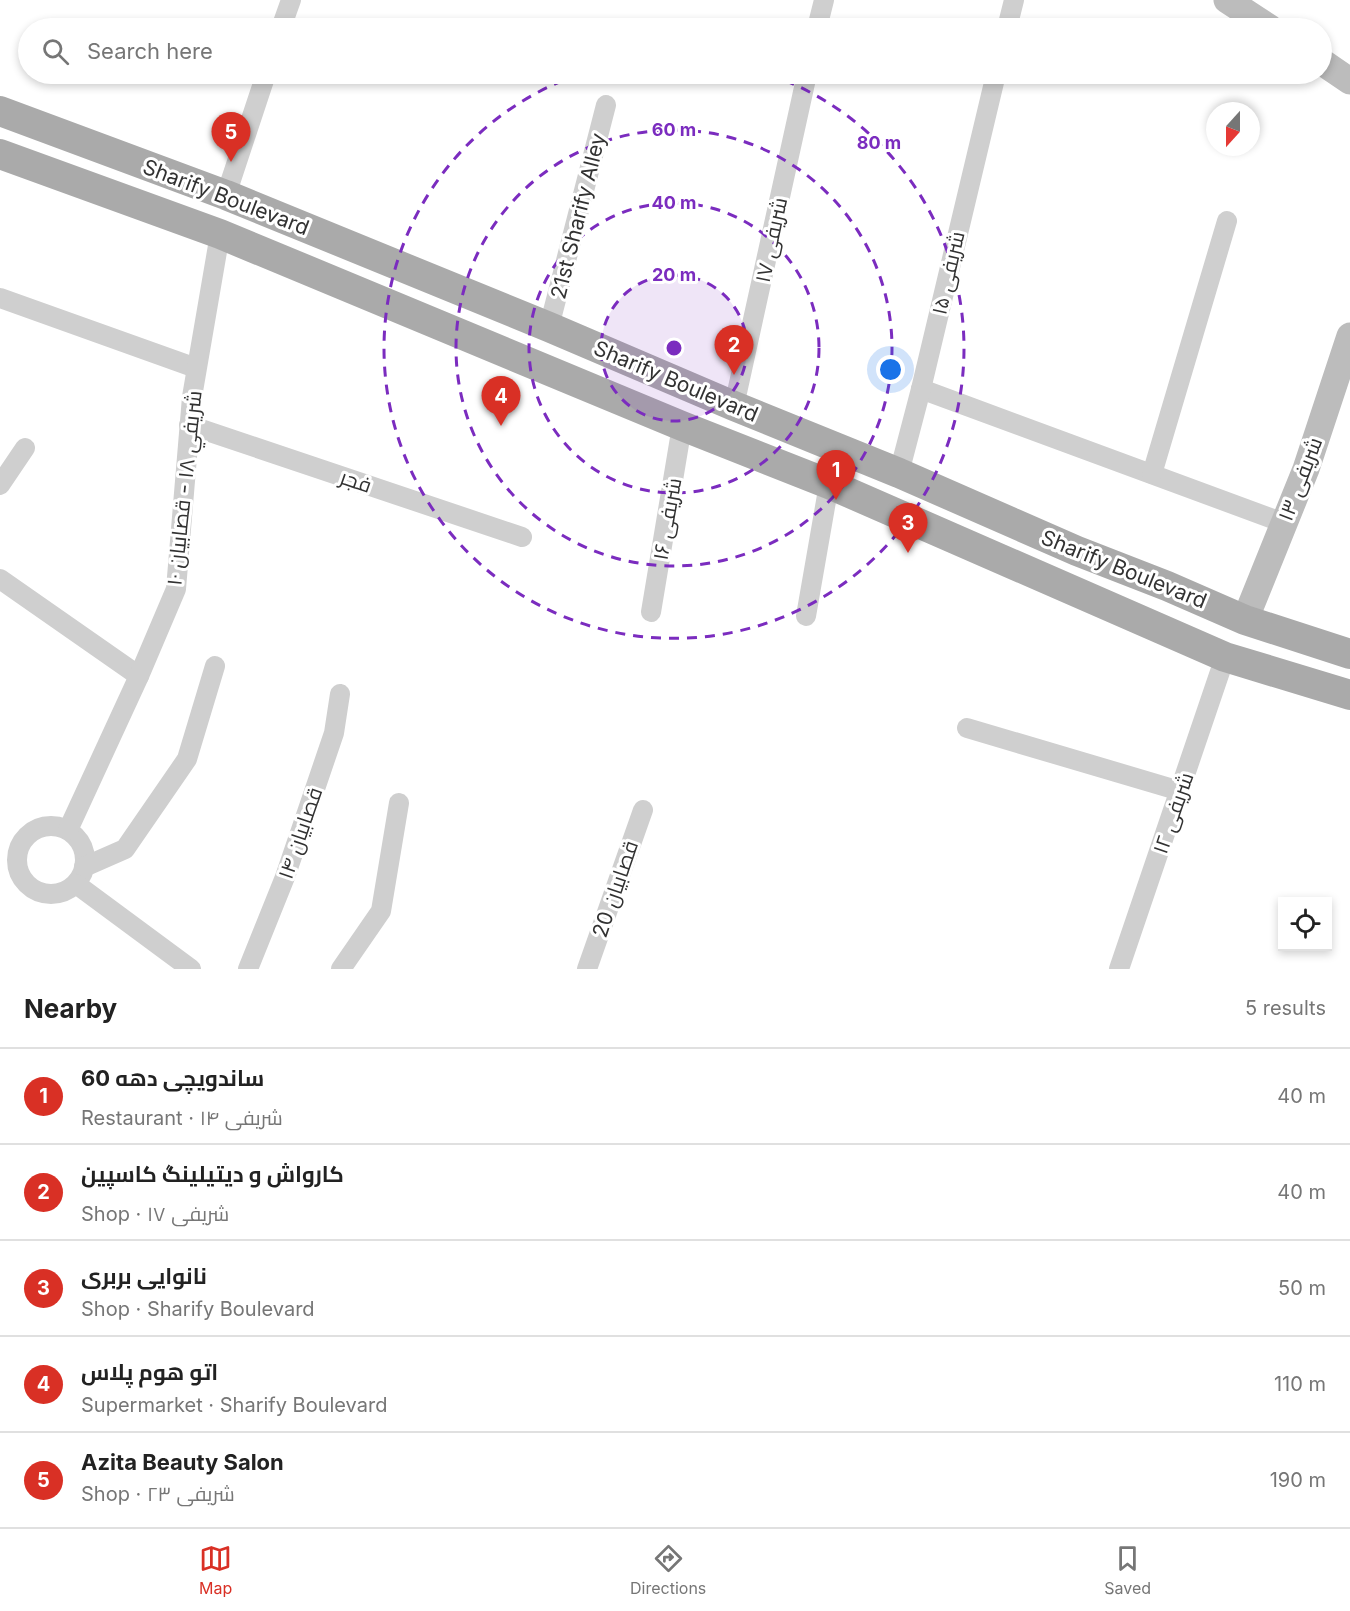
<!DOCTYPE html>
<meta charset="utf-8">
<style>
:root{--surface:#fff;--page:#f6f6f6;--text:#222;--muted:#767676;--line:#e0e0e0;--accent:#d93025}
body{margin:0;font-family:Inter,Cairo,sans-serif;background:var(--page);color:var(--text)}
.controls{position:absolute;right:18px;bottom:18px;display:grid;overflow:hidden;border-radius:0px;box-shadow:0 3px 9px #0003}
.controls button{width:54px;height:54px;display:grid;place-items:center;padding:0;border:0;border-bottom:2px solid var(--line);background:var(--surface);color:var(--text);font:30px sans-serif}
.compass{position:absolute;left:1206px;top:102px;width:54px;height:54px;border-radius:50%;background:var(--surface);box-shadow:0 3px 9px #0003;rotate:201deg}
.you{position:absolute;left:891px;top:370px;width:21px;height:21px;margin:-15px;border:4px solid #fff;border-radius:50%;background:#1a73e8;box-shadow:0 0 0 9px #1a73e833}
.badge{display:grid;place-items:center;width:39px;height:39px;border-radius:50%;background:var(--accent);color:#fff;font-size:20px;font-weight:700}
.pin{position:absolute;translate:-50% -50px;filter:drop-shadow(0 2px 3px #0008)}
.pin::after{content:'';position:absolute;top:32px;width:21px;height:18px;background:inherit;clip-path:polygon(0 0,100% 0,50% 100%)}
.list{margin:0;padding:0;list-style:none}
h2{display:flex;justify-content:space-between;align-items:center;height:78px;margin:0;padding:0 24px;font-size:26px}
h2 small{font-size:20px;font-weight:400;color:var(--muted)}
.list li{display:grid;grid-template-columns:39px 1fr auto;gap:18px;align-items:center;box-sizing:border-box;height:96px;padding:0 24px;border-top:2px solid var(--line)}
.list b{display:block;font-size:22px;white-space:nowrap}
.list p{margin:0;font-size:20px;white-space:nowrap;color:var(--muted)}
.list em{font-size:20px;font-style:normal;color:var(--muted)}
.icon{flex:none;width:33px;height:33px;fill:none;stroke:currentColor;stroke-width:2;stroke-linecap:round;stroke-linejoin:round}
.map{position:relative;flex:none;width:1350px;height:969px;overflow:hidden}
.search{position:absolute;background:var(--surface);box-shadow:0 3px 9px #0003;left:18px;right:18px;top:18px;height:66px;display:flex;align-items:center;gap:15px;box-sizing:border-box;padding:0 21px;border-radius:33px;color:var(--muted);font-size:22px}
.sheet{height:558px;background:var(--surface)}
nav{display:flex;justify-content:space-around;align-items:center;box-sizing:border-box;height:84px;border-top:2px solid var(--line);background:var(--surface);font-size:16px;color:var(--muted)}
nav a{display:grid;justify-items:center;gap:3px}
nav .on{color:var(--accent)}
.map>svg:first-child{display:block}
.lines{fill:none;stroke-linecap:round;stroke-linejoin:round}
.street{stroke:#cfcfcf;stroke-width:20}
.secondary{stroke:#bcbcbc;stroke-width:27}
.primary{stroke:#aaa;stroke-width:30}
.ring{fill:none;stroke:#7b2cbf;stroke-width:3;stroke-dasharray:10 8}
.labels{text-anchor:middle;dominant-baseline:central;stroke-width:6;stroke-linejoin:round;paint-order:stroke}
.street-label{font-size:21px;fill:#323232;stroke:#fff}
.centre{fill:#7b2cbf;stroke:#fff;stroke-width:3}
.ring-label{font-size:18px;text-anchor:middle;font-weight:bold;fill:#7b2cbf;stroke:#fff;stroke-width:6;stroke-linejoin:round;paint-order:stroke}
</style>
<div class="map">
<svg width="1350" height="969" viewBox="0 0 1350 969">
<rect width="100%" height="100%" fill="#fff"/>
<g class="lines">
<g class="street">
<polyline points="281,28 291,0"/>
<polyline points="817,28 824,0"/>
<polyline points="1007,28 1014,0"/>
<polyline points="226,195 266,74"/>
<polyline points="0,298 196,368"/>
<polyline points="549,327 606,105"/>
<polyline points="921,389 1284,523"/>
<polyline points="734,406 807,74"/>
<polyline points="189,425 522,537"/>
<polyline points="899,473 921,389 996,74"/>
<polyline points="1152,474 1227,221"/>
<polyline points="0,485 25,448"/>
<polyline points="0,579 139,676"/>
<polyline points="651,612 682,426"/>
<polyline points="806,616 829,484"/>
<polyline points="967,728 1180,791"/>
<circle cx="51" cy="860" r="34"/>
<polyline points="68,830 139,676 176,589 192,397 220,234"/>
<polyline points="84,867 125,849 187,759 215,666"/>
<polyline points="76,884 191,969"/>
<polyline points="248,969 285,877 334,733 340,694"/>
<polyline points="341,969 381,911 399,803"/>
<polyline points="587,969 643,810"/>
<polyline points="1119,969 1225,657"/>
</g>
<g class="secondary">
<polyline points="1227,0 1270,28"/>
<polyline points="1322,62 1350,81"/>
<polyline points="1245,620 1306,469 1350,336"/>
</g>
<g class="primary">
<polyline points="0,111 226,195 549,327 734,406 899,473 1077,551 1167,586 1245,620 1350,654"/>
<polyline points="0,154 220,234 682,426 829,484 1225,657 1350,695"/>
</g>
</g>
<circle cx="674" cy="348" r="73" fill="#7b2cbf" fill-opacity=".12"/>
<g class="ring">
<circle cx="674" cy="348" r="73"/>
<circle cx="674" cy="348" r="145"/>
<circle cx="674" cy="348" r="218"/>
<path d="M768 74A290 290 0 1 1 580 74"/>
</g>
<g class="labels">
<g class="street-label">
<text transform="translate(226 197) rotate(21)">Sharify Boulevard</text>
<text transform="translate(578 216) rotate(-76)">21st Sharify Alley</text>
<text transform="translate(771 240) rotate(-78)">شریفی ۱۷</text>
<text transform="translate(948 273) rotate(-77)">شریفی ۱۵</text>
<text transform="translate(676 381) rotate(23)">Sharify Boulevard</text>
<text transform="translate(1300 479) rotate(-69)">شریفی ۱۳</text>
<text transform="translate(356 481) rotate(19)">فجر</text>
<text transform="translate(184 488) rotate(-84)">شريفي ۱۸ - قصابیان ۱۰</text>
<text transform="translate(667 519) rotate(-80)">شریفی ۱۶</text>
<text transform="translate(1124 569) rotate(22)">Sharify Boulevard</text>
<text transform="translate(1173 813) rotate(-71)">شریفی ۱۲</text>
<text transform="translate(300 833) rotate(-71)">قصابیان ۱۴</text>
<text transform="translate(615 889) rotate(-71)">قصابیان 20</text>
</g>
</g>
<circle cx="674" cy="348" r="9" class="centre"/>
<g class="ring-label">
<text x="674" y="136">60 m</text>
<text x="879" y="149">80 m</text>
<text x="674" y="209">40 m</text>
<text x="674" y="281">20 m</text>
</g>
</svg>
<div class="controls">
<button><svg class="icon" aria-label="locate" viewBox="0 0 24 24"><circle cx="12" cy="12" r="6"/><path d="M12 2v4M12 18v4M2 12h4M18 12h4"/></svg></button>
</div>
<svg class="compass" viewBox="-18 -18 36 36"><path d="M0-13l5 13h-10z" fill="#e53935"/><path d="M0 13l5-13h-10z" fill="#767676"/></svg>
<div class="you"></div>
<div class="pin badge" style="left:836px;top:500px">1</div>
<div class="pin badge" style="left:734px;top:375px">2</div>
<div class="pin badge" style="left:908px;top:553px">3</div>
<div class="pin badge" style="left:501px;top:426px">4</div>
<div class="pin badge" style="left:231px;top:162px">5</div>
<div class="search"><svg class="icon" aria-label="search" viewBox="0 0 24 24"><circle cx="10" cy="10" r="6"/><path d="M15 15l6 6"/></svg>Search here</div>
</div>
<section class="sheet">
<h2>Nearby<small>5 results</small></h2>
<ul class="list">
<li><span class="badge">1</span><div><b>ساندویچی دهه 60</b><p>Restaurant · شریفی ۱۴</p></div><em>40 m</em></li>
<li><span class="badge">2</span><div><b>کارواش و دیتیلینگ کاسپین</b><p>Shop · شریفی ۱۷</p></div><em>40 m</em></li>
<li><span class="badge">3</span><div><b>نانوایی بربری</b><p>Shop · Sharify Boulevard</p></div><em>50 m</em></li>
<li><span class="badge">4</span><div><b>اتو هوم پلاس</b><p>Supermarket · Sharify Boulevard</p></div><em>110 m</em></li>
<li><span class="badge">5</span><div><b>Azita Beauty Salon</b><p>Shop · شریفی ۲۳</p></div><em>190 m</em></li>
</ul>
</section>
<nav>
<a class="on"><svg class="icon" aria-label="map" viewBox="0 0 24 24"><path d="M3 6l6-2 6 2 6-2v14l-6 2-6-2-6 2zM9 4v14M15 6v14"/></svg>Map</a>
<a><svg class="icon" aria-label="directions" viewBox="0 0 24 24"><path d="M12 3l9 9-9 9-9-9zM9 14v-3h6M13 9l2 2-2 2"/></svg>Directions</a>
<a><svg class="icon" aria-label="saved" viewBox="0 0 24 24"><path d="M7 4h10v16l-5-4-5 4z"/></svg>Saved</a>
</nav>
